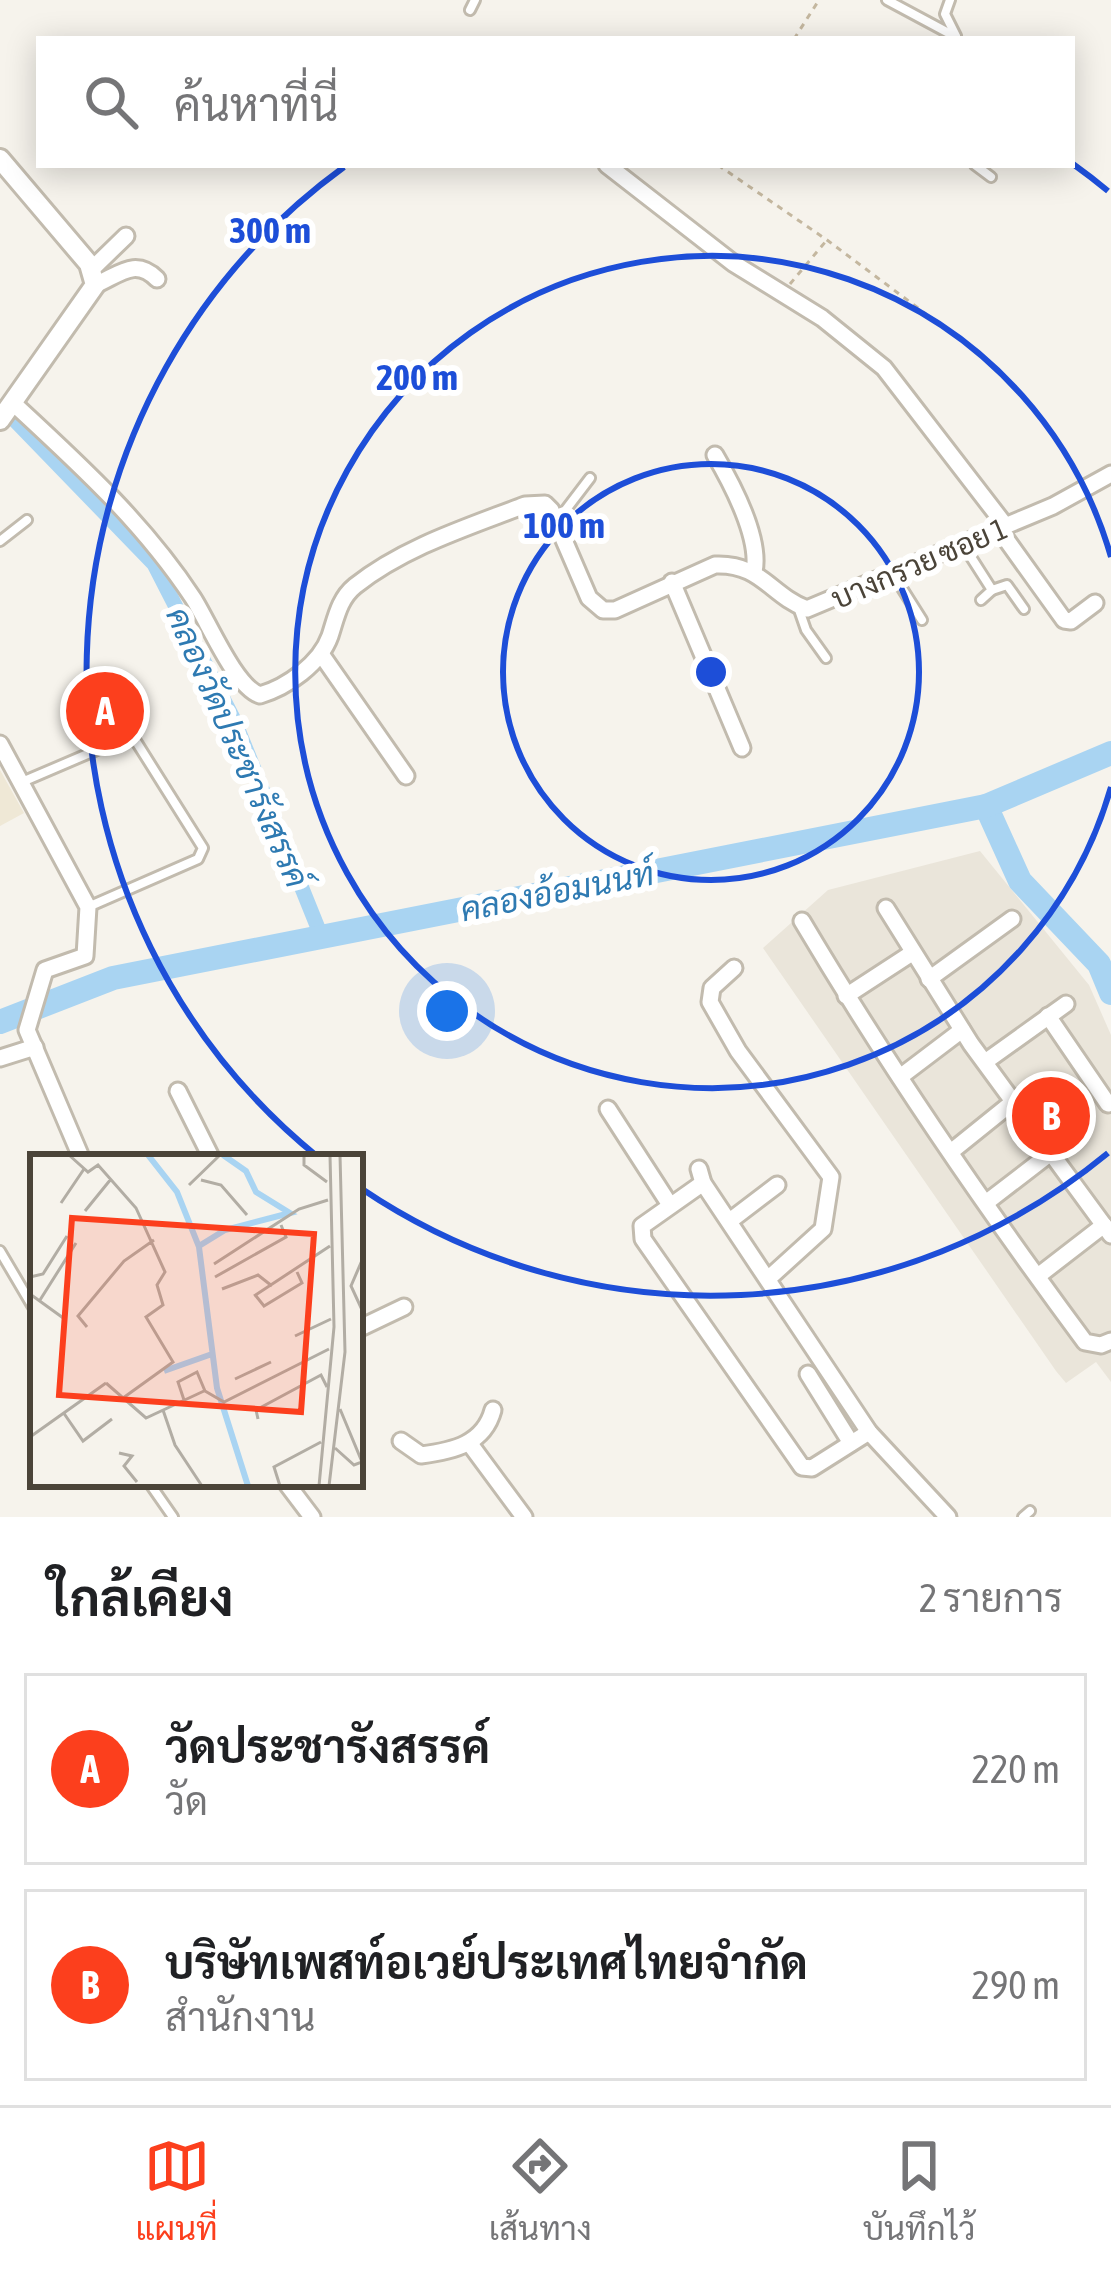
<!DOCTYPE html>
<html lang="th">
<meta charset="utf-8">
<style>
:root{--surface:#fff;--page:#f2f2f2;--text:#202124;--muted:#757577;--line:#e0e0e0;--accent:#fc3f1d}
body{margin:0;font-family:"Asap Condensed",Sarabun,sans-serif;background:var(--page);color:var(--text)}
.you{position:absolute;left:447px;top:1011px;width:42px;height:42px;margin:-30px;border:9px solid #fff;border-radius:50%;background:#1a73e8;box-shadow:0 0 0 18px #1a73e833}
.badge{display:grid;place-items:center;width:78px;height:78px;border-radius:50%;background:var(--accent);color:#fff;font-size:39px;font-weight:700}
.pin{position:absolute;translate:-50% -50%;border:6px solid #fff;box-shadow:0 3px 12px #0006}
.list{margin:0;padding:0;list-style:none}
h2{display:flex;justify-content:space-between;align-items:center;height:156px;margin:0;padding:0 48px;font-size:51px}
h2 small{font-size:39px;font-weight:400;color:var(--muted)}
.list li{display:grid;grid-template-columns:78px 1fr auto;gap:36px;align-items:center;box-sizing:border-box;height:192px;margin:0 24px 24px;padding:0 24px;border:3px solid var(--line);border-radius:0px}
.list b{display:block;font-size:45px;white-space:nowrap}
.list p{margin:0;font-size:39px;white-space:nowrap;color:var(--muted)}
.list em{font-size:39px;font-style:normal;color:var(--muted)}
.icon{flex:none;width:66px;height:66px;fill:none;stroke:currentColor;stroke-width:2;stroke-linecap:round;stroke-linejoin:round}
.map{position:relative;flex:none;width:1111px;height:1517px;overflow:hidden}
.search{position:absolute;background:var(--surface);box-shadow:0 6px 30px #0003;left:36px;right:36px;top:36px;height:132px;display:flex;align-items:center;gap:30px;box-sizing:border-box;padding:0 42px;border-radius:0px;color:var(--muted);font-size:45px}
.sheet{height:588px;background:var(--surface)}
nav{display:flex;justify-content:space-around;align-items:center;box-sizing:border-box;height:168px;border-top:3px solid var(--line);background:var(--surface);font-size:33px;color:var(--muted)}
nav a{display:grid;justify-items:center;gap:6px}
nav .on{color:var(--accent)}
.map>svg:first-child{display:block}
.residential{fill:#eae5da}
.education{fill:#efe8d6}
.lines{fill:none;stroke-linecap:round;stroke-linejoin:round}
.canal{stroke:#a9d4f2;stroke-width:15}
.river{stroke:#a9d4f2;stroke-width:24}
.service-casing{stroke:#c2bbae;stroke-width:14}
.minor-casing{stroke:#c2bbae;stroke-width:21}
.tertiary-casing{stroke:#c2bbae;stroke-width:24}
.path{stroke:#c4b79f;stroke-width:3;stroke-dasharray:6 6;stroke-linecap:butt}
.service{stroke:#fff;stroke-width:8}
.minor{stroke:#fff;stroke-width:15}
.tertiary{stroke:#fff;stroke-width:18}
.ring{fill:none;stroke:#1d4ed8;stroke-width:6}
.labels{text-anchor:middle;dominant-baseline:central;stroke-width:12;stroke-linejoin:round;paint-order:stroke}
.street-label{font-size:30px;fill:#4b4439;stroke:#fff}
.water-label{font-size:33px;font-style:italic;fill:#2e7ab2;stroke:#fff}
.inset-river{fill:none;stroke:#a9d4f2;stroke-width:6}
.inset-road{fill:none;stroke:#b2ada4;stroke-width:3}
.view{fill:#fc3f1d;fill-opacity:0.15;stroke:#fc3f1d;stroke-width:6}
.inset-edge{fill:none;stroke:#4b4439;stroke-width:6}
.centre{fill:#1d4ed8;stroke:#fff;stroke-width:6}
.ring-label{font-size:36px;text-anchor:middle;font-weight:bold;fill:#1d4ed8;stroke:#fff;stroke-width:12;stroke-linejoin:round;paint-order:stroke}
</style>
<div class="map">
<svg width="1111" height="1517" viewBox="0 0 1111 1517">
<rect width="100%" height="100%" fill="#f6f3ec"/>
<polygon class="residential" points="980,851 1089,985 1111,1035 1111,1382 1096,1362 1066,1383 1056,1371 763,948 828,890"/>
<polygon class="education" points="0,770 24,813 0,826"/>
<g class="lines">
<polyline class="canal" points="2,407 154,564 235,722 322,938"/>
<g class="river">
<polyline points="986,806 1020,881 1099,964 1111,993"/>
<polyline points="0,1022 113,978 986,806 1111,753"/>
</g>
<g class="service-casing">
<g id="service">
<polyline points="887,0 956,37"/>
<polyline points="950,0 945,14 956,36"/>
<polyline points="470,10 475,0"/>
<polyline points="975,165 991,177"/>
<polyline points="558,520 590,478"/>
<polyline points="0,541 27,520"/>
<polyline points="962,543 992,590 981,600"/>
<polyline points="893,574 922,620"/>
<polyline points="992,590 1007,585 1024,609"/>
<polyline points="798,607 806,630 826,658"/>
<polyline points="22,782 132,735 203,848 198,859 88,907"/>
<polyline points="0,1251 33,1307"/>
<polyline points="150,1484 173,1517"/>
<polyline points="1023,1517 1030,1511"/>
</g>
</g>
<g class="minor-casing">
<g id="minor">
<polyline points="607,165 733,263 822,318 884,368 1005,525"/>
<polyline points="92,269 126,236"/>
<path d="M95 285C119 275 135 257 157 279"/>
<path d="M12 402C78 463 143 522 193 598 208 621 235 687 260 695 287 687 320 664 330 636 336 618 339 599 355 586 404 547 468 527 525 505L545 504 551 510 589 598 603 610H615L715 565C761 563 770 595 807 609L1053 506 1111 474"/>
<path d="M715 455C732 484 761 539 754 572"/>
<polyline points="998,528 1064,620 1071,621 1095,603"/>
<polyline points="672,582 742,748"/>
<polyline points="321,654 406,776"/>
<polyline points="0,744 88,907 85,956 45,970 27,1030 81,1157"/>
<polyline points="886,908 971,1044 1111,1235"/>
<path d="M802 921C888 1066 985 1207 1085 1342L1101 1345 1111 1341"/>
<polyline points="734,968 712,988 710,1002 738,1051 831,1177 823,1229 769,1278"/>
<polyline points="929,979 1012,919"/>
<polyline points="846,996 912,953"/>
<polyline points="1048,1016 1108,1104"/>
<polyline points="0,1058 35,1047"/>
<polyline points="985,1062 1066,1004"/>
<polyline points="900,1077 962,1030"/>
<polyline points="178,1091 211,1157"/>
<polyline points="608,1109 670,1205"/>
<polyline points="952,1151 1014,1101"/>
<polyline points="699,1169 703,1183 869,1432 948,1517"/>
<polyline points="703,1183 642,1226 643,1239 802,1467 812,1468 869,1432"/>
<polyline points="987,1202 1052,1152"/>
<polyline points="731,1220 777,1185"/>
<polyline points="1038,1276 1104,1225"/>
<polyline points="360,1328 404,1307"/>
<polyline points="808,1374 851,1443"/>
<path d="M401 1441 421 1455C453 1451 484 1444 493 1410"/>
<polyline points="470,1444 524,1517"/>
<polyline points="287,1484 312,1517"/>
</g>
</g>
<g class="tertiary-casing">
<polyline id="tertiary" points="0,159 89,264 95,285 0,420"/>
</g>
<g class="path">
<polyline points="794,39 819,0"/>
<polyline points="718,165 827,240 926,314"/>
<polyline points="790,284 826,241"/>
</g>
<use href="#service" class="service"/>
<use href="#minor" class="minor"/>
<use href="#tertiary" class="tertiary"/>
</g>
<g class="ring">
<circle cx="711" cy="672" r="208"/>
<path d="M1111 787A416 416 0 1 1 1111 557"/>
<path d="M1108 1153A624 624 0 0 1 362 1189M318 1157A624 624 0 0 1 344 167M1073 164A624 624 0 0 1 1108 191"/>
</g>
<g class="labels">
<g class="street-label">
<text transform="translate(919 563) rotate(-23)">บางกรวย ซอย 1</text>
</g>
<g class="water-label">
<text transform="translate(238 747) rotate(66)">คลองวัดประชารังสรรค์</text>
<text transform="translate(557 891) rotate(-11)">คลองอ้อมนนท์</text>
</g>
</g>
<g transform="translate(30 1154)">
<rect width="333" height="333" fill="#f6f3ec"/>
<path class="inset-river" d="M118 1 147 38 169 93 187 234 218 332M169 92 195 76 260 59 226 38 216 17 193 1M134 217 182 200"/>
<path class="inset-road" d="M39 1 58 18 68 11 106 54 135 118 127 131 133 151 116 163 143 208 93 244M274 1V11L297 28M171 26 191 31 217 61M159 31 190 1M31 49 54 15M55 57 81 25M333 104 321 132 333 158M184 110 269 55 298 46M0 123 13 120 37 82M185 123 256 83 251 71M192 135 228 121 242 132M0 140 36 166M224 142 300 92M226 142 234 152 272 129 267 118M10 146 46 89M57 173 48 162 94 107 124 86M265 182 301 165M205 225 241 208M76 229 116 264 174 237M154 246 148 228 167 218 175 237 194 248 299 195M133 256 145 291 172 332M33 258 53 287 82 265M228 265 226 256 291 221 297 233M0 283 76 229M305 294 324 311 332 308 310 255M89 299 102 302 94 312 107 328M250 332 244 313 291 288M289 332 304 173 300 1M299 332 315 198 310 1"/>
<path class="view" d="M42 64 284 80 271 258 29 241Z"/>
<rect width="333" height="333" class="inset-edge"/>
</g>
<circle cx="711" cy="672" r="18" class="centre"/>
<g class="ring-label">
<text x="270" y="243">300 m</text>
<text x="417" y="390">200 m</text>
<text x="564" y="538">100 m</text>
</g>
</svg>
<div class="you"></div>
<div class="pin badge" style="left:105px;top:711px">A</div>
<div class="pin badge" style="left:1051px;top:1116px">B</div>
<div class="search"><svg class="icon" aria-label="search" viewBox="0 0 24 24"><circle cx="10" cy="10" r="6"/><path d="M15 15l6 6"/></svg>ค้นหาที่นี่</div>
</div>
<section class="sheet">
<h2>ใกล้เคียง<small>2 รายการ</small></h2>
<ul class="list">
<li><span class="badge">A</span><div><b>วัดประชารังสรรค์</b><p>วัด</p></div><em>220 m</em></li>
<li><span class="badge">B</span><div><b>บริษัทเพสท์อเวย์ประเทศไทยจำกัด</b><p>สำนักงาน</p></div><em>290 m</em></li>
</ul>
</section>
<nav>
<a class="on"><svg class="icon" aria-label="map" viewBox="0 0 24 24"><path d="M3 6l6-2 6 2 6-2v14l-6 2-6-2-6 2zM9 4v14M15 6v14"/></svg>แผนที่</a>
<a><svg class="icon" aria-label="directions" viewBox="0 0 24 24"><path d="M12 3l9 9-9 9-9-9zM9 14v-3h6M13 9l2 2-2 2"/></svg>เส้นทาง</a>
<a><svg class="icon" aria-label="saved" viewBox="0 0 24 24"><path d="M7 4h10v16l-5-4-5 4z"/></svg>บันทึกไว้</a>
</nav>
